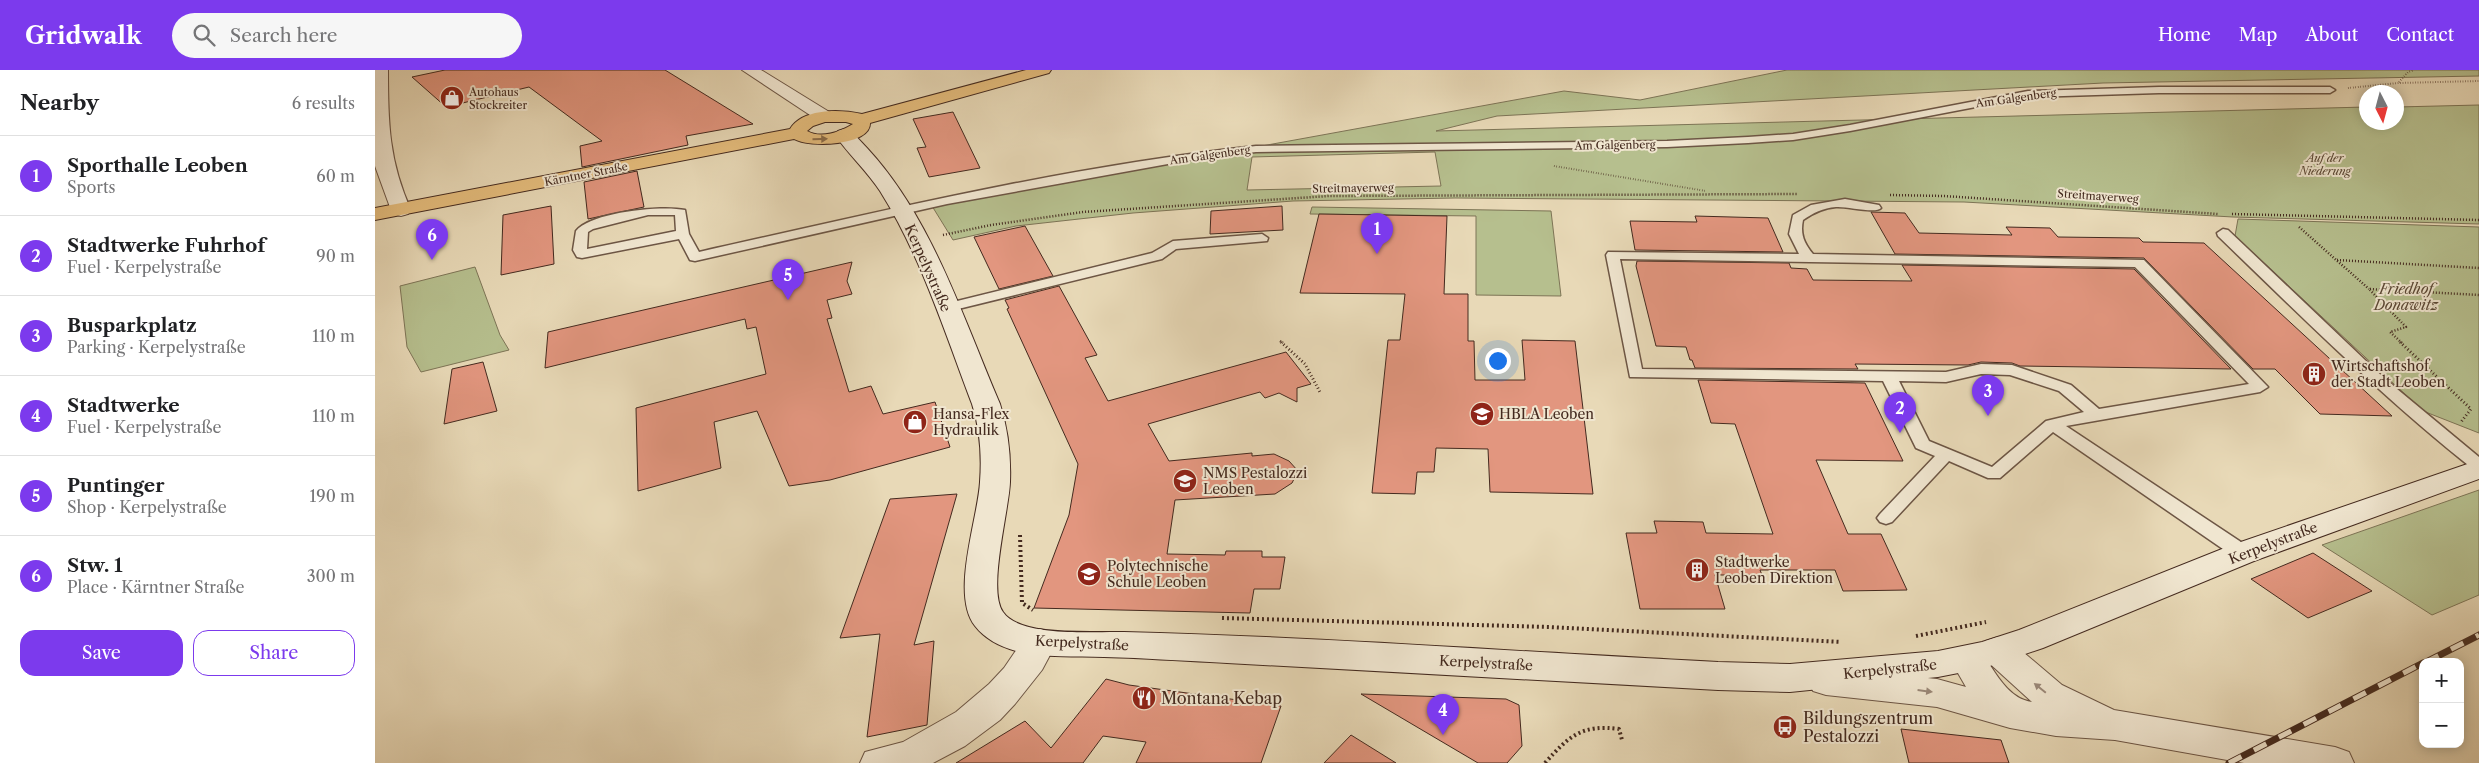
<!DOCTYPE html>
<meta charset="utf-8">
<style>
:root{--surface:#fff;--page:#f6f6f6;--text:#202124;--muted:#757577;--line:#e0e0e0;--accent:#7c3aed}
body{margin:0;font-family:"Libre Caslon Text",serif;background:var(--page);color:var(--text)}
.controls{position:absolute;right:15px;bottom:15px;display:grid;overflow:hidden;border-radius:10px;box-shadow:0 2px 12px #0003}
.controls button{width:45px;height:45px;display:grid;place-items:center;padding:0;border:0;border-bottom:1px solid var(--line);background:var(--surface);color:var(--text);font:25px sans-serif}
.compass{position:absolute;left:1984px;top:15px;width:45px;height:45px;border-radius:50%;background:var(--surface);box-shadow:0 2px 12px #0003;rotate:174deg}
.you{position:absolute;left:1122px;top:290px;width:18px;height:18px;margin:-12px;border:4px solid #fff;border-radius:50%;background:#1a73e8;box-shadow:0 0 0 8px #1a73e833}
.badge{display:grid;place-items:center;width:32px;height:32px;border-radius:50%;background:var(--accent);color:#fff;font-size:16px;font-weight:700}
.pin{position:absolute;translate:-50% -41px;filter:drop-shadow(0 1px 2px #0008)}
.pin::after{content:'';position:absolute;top:26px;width:18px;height:15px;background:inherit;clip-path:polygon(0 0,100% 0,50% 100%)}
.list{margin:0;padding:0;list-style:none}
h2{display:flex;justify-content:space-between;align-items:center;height:65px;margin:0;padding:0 20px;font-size:21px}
h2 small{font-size:16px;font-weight:400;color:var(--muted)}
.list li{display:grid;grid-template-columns:32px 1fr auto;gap:15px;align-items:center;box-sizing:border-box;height:80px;padding:0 20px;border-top:1px solid var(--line)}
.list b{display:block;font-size:19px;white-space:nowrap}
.list p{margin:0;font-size:16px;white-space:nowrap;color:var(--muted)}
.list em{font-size:16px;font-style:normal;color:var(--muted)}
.actions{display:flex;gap:10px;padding:15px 20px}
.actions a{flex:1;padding:11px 0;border:1px solid var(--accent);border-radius:15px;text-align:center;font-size:18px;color:var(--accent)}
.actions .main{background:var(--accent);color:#fff}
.icon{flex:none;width:28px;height:28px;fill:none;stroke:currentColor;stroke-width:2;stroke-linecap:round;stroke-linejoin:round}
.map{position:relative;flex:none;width:2104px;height:693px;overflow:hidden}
header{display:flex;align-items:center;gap:30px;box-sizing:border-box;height:70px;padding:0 25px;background:var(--accent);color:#fff}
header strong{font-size:24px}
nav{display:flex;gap:28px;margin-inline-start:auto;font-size:18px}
.search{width:350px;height:45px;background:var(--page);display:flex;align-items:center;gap:12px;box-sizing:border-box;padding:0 18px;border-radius:28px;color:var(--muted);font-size:19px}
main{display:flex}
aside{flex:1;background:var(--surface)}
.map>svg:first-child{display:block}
.green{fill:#b6bf8e;stroke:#7d7456;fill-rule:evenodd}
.building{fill:#e2967f;stroke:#442a1f}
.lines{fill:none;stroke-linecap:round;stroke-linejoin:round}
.service-casing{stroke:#6d5645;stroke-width:3}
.minor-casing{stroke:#6d5645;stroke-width:2}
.tertiary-casing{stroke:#6d5645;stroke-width:2}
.secondary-casing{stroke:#442a1f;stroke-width:2}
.primary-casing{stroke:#442a1f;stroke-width:2}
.path-far3{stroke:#442a1f;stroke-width:2;stroke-dasharray:0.5 2;stroke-linecap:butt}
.path-far2{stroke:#442a1f;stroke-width:2.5;stroke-dasharray:1 2;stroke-linecap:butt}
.path-far1{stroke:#442a1f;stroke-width:3;stroke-dasharray:1 2.5;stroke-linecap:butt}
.path{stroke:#442a1f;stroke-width:4;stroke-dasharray:2 3;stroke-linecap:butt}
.service{fill:#f0e6d0;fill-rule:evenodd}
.minor{fill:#f0e6d0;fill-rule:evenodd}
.tertiary{fill:#f0e6d0;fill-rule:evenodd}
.secondary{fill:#f0e6d0;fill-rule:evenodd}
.primary{fill:#e4bc7c;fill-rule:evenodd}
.rail-casing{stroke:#442a1f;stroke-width:7}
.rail{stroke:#f0e6d0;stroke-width:5;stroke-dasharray:14;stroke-linecap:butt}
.oneway{fill:#8c6c49}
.oneway2{fill:#9a8878}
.labels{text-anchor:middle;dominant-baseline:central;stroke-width:4;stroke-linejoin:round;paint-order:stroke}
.far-poi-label{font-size:11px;fill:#442a1f;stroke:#f0e6d0;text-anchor:start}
.far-street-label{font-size:11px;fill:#442a1f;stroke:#f0e6d0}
.far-park-label{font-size:11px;font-style:italic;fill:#5b4835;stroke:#f0e6d0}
.street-label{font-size:14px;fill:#442a1f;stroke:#f0e6d0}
.park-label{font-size:14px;font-style:italic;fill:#5b4835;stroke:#f0e6d0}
.poi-label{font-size:14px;fill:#442a1f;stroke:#f0e6d0;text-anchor:start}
.near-poi-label{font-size:16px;fill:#442a1f;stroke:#f0e6d0;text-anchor:start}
</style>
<header>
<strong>Gridwalk</strong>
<div class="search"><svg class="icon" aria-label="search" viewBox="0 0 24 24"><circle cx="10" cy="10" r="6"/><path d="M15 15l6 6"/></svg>Search here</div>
<nav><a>Home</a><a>Map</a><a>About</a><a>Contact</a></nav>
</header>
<main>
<aside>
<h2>Nearby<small>6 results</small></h2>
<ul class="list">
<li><span class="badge">1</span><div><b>Sporthalle Leoben</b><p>Sports</p></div><em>60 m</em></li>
<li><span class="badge">2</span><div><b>Stadtwerke Fuhrhof</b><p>Fuel · Kerpelystraße</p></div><em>90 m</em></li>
<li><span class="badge">3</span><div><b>Busparkplatz</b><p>Parking · Kerpelystraße</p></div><em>110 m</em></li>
<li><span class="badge">4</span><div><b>Stadtwerke</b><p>Fuel · Kerpelystraße</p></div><em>110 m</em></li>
<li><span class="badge">5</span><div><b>Puntinger</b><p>Shop · Kerpelystraße</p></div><em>190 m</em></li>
<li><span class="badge">6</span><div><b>Stw. 1</b><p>Place · Kärntner Straße</p></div><em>300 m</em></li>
</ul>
<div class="actions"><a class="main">Save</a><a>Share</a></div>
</aside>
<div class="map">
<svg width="2104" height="693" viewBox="0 0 2104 693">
<rect width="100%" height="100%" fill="#e8d9b7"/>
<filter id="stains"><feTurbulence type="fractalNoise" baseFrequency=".004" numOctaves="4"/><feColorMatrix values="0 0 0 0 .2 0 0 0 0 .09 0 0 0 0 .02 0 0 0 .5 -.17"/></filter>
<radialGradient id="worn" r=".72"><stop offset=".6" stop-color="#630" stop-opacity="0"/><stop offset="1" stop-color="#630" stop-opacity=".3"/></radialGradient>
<g class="green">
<path d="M1412 0H2104V6L1728 13 1122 46 1061 61 1991 37 1992 52H2022V37L2104 35V154L1858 147 1589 132 1080 128 918 131 758 143 641 156 578 170 557 136 1189 21 1265 30ZM1060 82 1066 116 872 120 877 87Z"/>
<polygon points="937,137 1176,141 1186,226 1101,225 1101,146 935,144"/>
<polygon points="1863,149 2104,157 2104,363 2048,341 1860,166"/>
<polygon points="100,197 125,265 134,280 46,302 32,277 25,216"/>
<polygon points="2104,420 2104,525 2057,545 1947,475"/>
</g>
<g class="building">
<polygon points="70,0 290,0 378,54 311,66 313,75 207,97 205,76 227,71 154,17 71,37 37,7"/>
<polygon points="578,42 605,98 554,107 542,78 551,77 538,49"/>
<polygon points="262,101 269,137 213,149 209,112"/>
<polygon points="176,136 179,194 126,205 128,145"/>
<polygon points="907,136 908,160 835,164 836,141"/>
<polygon points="1496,142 1530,143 1544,163 1637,165 1631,157 1675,158 1683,167 1764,168 1768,172 1829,173 2017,346 1945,344 1900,299 1878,299 1769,188 1520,184"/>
<polygon points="944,144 1072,146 1069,224 1093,224 1093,271 1099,271 1100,310 1150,310 1147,270 1200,271 1218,424 1115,422 1113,379 1061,378 1059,402 1042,402 1040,424 997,423 1013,270 1025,270 1030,224 925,223"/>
<polygon points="1320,146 1393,148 1408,182 1260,180 1255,151 1322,152"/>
<polygon points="650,156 678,206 624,219 599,167"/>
<polygon points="1262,191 1414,193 1416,198 1432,199 1438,210 1537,211 1527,195 1759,199 1856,299 1645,296 1637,293 1606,292 1593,295 1480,294 1483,299 1320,298 1317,290 1315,290 1311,277 1281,276 1261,196"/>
<polygon points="477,192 472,211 477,224 452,230 457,248 452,249 474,322 496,316 508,344 560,332 575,377 455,410 414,416 382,341 339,352 346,398 263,421 261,338 391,304 381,257 372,259 370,249 170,298 173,262"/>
<polygon points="684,216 722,285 710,288 733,331 911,282 936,314 922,318 922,332 904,323 890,328 885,322 773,354 794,391 877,383 877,386 899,384 914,391 923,401 917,413 900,424 800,430 792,484 850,485 851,481 887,481 887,487 910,487 905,519 879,519 875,543 659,538 694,445 703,394 632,239 634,238 630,230"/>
<polygon points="108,292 122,341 69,354 77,299"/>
<polygon points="1323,310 1490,313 1528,391 1441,390 1473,464 1506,464 1532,520 1468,521 1460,500 1385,500 1387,505 1340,505 1350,539 1265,539 1251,463 1282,463 1279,451 1328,452 1331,463 1398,464 1360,354 1336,353"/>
<polygon points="582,424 539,575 559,571 552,655 492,667 505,564 465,568 515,429"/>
<polygon points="1938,483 1997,521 1933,548 1876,509"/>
<polygon points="731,609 754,615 906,636 886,693 761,693 771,672 728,666 708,693 581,693 650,651 676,678"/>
<polygon points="986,624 1131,629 1144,635 1147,676 1132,693 1103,693"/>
<polygon points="1526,659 1626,670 1634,693 1534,693"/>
<polygon points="976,665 1021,693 949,693"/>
</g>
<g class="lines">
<g class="service-casing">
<g id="service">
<path d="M1784 17H1955L1960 20 1955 23H1784L1653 27 1475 61 1418 70 1373 73 1292 77 881 82 826 88 572 134 320 191 315 190 304 169 207 188 202 187 198 180 201 161C216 142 287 135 310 140L314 164 324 182C507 141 694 96 881 76L1292 71 1373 67 1418 64 1475 55 1653 21ZM273 145H300L301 161 212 179 213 162 218 159Z"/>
<path d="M1470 129 1504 135 1506 138C1501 144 1471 136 1461 137 1448 138 1438 143 1428 150 1425 164 1429 173 1438 184L1769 190 1893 317 1885 322 1691 356 1875 478 1877 483 1875 488 1868 489 1861 488 1678 362 1625 408H1613L1574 391 1517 452 1511 454 1505 452 1502 448 1505 444 1560 386 1541 378 1508 311 1255 307 1231 185 1233 182 1424 184 1414 164 1418 145 1436 135ZM1245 189 1760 197 1874 314 1724 339 1696 315 1637 295 1606 294 1571 302 1267 299ZM1606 304 1635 305 1684 321 1709 342 1671 351 1617 397 1554 371 1524 311 1571 312Z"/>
<path d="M1848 159 1853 160 2010 309 2104 387V400L2098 399C2007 327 1926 246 1843 166L1842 163Z"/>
<polygon points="887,164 893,168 892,171 801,179 787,189 571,242 564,238 566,235 777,183 798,171"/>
</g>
</g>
<g class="minor-casing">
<g id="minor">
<path d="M0 0H13C13 53 14 91 36 140L33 144 26 146 19 144 16 140 0 96Z"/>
<polygon points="367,0 386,0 456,43 459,47 456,51 444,51"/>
<polygon points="665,559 677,563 682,572 667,600 640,634 625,650 590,676 558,693 485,693 490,682 528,672 581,642 614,614 629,598 653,563"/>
</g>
</g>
<g class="tertiary-casing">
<path id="tertiary" d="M1623 567 1635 571 1687 615 1739 640 1960 677 1974 682 1979 693H1869L1740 670 1681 666 1635 658 1562 637 1451 625 1438 621 1433 611 1438 601 1451 597 1562 609 1591 617 1576 591 1583 579 1595 575 1606 578 1611 571ZM1613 592 1657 632C1636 629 1624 609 1613 592Z"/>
</g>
<g class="secondary-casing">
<path id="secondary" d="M469 59C479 62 485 71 492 78 557 148 588 248 625 334 633 359 636 386 635 412 634 441 612 520 628 542 646 568 719 561 749 562 947 567 1145 582 1343 592L1415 594 1563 581 1607 572 1644 560 1857 475 2104 390V409L1879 491 1668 578 1609 598 1563 607 1415 622 1343 620C1179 611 1016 602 852 593 811 591 770 588 729 587 700 586 670 588 641 581 626 577 610 569 600 556 575 524 603 449 605 412 607 385 605 359 597 334 570 263 546 186 505 121 492 101 474 85 460 65L463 61Z"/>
</g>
<g class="primary-casing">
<path id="primary" d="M651 0H676L674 3 495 53C496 76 434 78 419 69L0 150V138L415 59C428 38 465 39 487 44ZM450 52H471L478 54C465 62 446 69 432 61L438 56Z"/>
</g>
<g class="path-far3">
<polyline points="2024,12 2033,2 2039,0"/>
<polyline points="1973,18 2024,13 2104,11"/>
<polyline points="1179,96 1331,121"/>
</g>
<g class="path-far2">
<polyline points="1515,125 1569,126 1843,144"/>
<polyline points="1857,144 2104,150"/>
<polyline points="1924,157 1994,219"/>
<polyline points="568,165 616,155 708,142 954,126 1422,124"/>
<polyline points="1962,190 2104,198"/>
<polyline points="905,271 908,273"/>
<polyline points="2027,273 2015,262 2031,257 1994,219 2104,225"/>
</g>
<g class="path-far1">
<polyline points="906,272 930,294 946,324"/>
<polyline points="2025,272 2096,339 2086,352"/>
</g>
<g class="path">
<polyline points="645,465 647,533 658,540"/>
<polyline points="847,548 1174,557 1466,572"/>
<polyline points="1541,566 1611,552"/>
<path d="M1170 693C1194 666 1207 654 1244 659L1247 670"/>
</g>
<use href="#service" class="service"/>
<use href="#minor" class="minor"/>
<use href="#tertiary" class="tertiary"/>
<use href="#secondary" class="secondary"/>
<use href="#primary" class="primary"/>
<g class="rail-casing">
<g id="rail">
<polyline points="2051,592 2104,565"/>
<polyline points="1854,693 2048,593"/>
</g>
</g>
<use href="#rail" class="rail"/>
</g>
<defs><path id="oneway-solid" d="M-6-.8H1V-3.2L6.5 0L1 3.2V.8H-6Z" transform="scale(1.25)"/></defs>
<use class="oneway" href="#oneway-solid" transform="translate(445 69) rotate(-2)"/>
<g class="oneway2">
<use href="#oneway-solid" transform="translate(1665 618) rotate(-141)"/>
<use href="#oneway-solid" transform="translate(1550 621) rotate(7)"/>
</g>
<defs>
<g id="shop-disc" transform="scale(1.25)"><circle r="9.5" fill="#8f2418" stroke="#f0e6d0"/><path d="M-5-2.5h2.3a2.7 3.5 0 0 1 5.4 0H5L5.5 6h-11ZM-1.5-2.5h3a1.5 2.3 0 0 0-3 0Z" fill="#fff"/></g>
<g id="building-disc" transform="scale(1.25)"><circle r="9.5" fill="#8f2418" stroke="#f0e6d0"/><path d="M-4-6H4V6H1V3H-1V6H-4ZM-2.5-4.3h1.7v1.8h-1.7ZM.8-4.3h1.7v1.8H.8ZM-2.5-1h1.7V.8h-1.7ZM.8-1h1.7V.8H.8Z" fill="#fff"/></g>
<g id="school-disc" transform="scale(1.25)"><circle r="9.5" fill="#8f2418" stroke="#f0e6d0"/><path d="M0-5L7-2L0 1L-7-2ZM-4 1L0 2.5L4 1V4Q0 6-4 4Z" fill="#fff"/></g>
<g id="restaurant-disc" transform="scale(1.25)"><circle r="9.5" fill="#8f2418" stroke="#f0e6d0"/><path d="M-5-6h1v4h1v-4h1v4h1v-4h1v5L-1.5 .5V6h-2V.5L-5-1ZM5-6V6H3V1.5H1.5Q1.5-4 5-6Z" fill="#fff"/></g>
<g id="bus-disc" transform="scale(1.25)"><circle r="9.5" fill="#8f2418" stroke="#f0e6d0"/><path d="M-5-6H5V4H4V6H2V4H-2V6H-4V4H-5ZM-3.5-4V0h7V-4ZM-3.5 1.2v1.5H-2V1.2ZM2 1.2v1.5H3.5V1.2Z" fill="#fff"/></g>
</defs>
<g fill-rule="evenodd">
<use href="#shop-disc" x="77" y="28"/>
<use href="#building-disc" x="1939" y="304"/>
<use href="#school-disc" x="1107" y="344"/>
<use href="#shop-disc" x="540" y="352"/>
<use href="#school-disc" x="810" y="411"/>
<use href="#building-disc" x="1322" y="500"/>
<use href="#school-disc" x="714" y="504"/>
<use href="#restaurant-disc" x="769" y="628"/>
<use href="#bus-disc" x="1410" y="657"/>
</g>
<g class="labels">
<g class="far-poi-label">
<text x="94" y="22">Autohaus<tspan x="94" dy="13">Stockreiter</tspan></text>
</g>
<g class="far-street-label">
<text transform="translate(1641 28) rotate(-8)">Am Galgenberg</text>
<text transform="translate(1240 75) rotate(-1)">Am Galgenberg</text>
<text transform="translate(835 85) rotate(-8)">Am Galgenberg</text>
<text transform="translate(211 104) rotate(-11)">Kärntner Straße</text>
<text transform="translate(978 118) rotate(-1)">Streitmayerweg</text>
<text transform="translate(1723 126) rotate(4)">Streitmayerweg</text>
</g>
<g class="far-park-label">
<text x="1950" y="88">Auf der<tspan x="1950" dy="13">Niederung</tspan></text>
</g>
<g class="street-label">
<text transform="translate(553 198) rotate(66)">Kerpelystraße</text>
<text transform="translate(1898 473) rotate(-21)">Kerpelystraße</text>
<text transform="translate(707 573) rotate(3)">Kerpelystraße</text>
<text transform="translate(1111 593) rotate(3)">Kerpelystraße</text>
<text transform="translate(1515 599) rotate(-6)">Kerpelystraße</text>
</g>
<g class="park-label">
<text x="2031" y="219">Friedhof<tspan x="2031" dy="16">Donawitz</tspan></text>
</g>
<g class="poi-label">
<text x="1956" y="296">Wirtschaftshof<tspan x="1956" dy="16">der Stadt Leoben</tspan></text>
<text x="558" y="344">Hansa-Flex<tspan x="558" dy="16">Hydraulik</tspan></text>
<text x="1124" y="344">HBLA Leoben</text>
<text x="828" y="403">NMS Pestalozzi<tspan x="828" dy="16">Leoben</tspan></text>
<text x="1340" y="492">Stadtwerke<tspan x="1340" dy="16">Leoben Direktion</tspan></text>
<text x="732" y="496">Polytechnische<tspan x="732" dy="16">Schule Leoben</tspan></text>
</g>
<g class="near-poi-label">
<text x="786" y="628">Montana Kebap</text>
<text x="1428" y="648">Bildungszentrum<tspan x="1428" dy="18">Pestalozzi</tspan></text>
</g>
</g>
<rect width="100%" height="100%" filter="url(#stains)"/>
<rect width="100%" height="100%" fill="url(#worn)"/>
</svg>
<div class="controls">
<button>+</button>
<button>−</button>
</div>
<svg class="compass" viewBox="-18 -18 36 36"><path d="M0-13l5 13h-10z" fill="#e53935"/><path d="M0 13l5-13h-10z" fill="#757577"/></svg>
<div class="you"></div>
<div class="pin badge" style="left:1002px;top:184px">1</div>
<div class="pin badge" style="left:1525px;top:363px">2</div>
<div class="pin badge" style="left:1613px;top:346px">3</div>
<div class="pin badge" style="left:1068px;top:665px">4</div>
<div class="pin badge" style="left:413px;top:230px">5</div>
<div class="pin badge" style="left:57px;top:190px">6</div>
</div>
</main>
